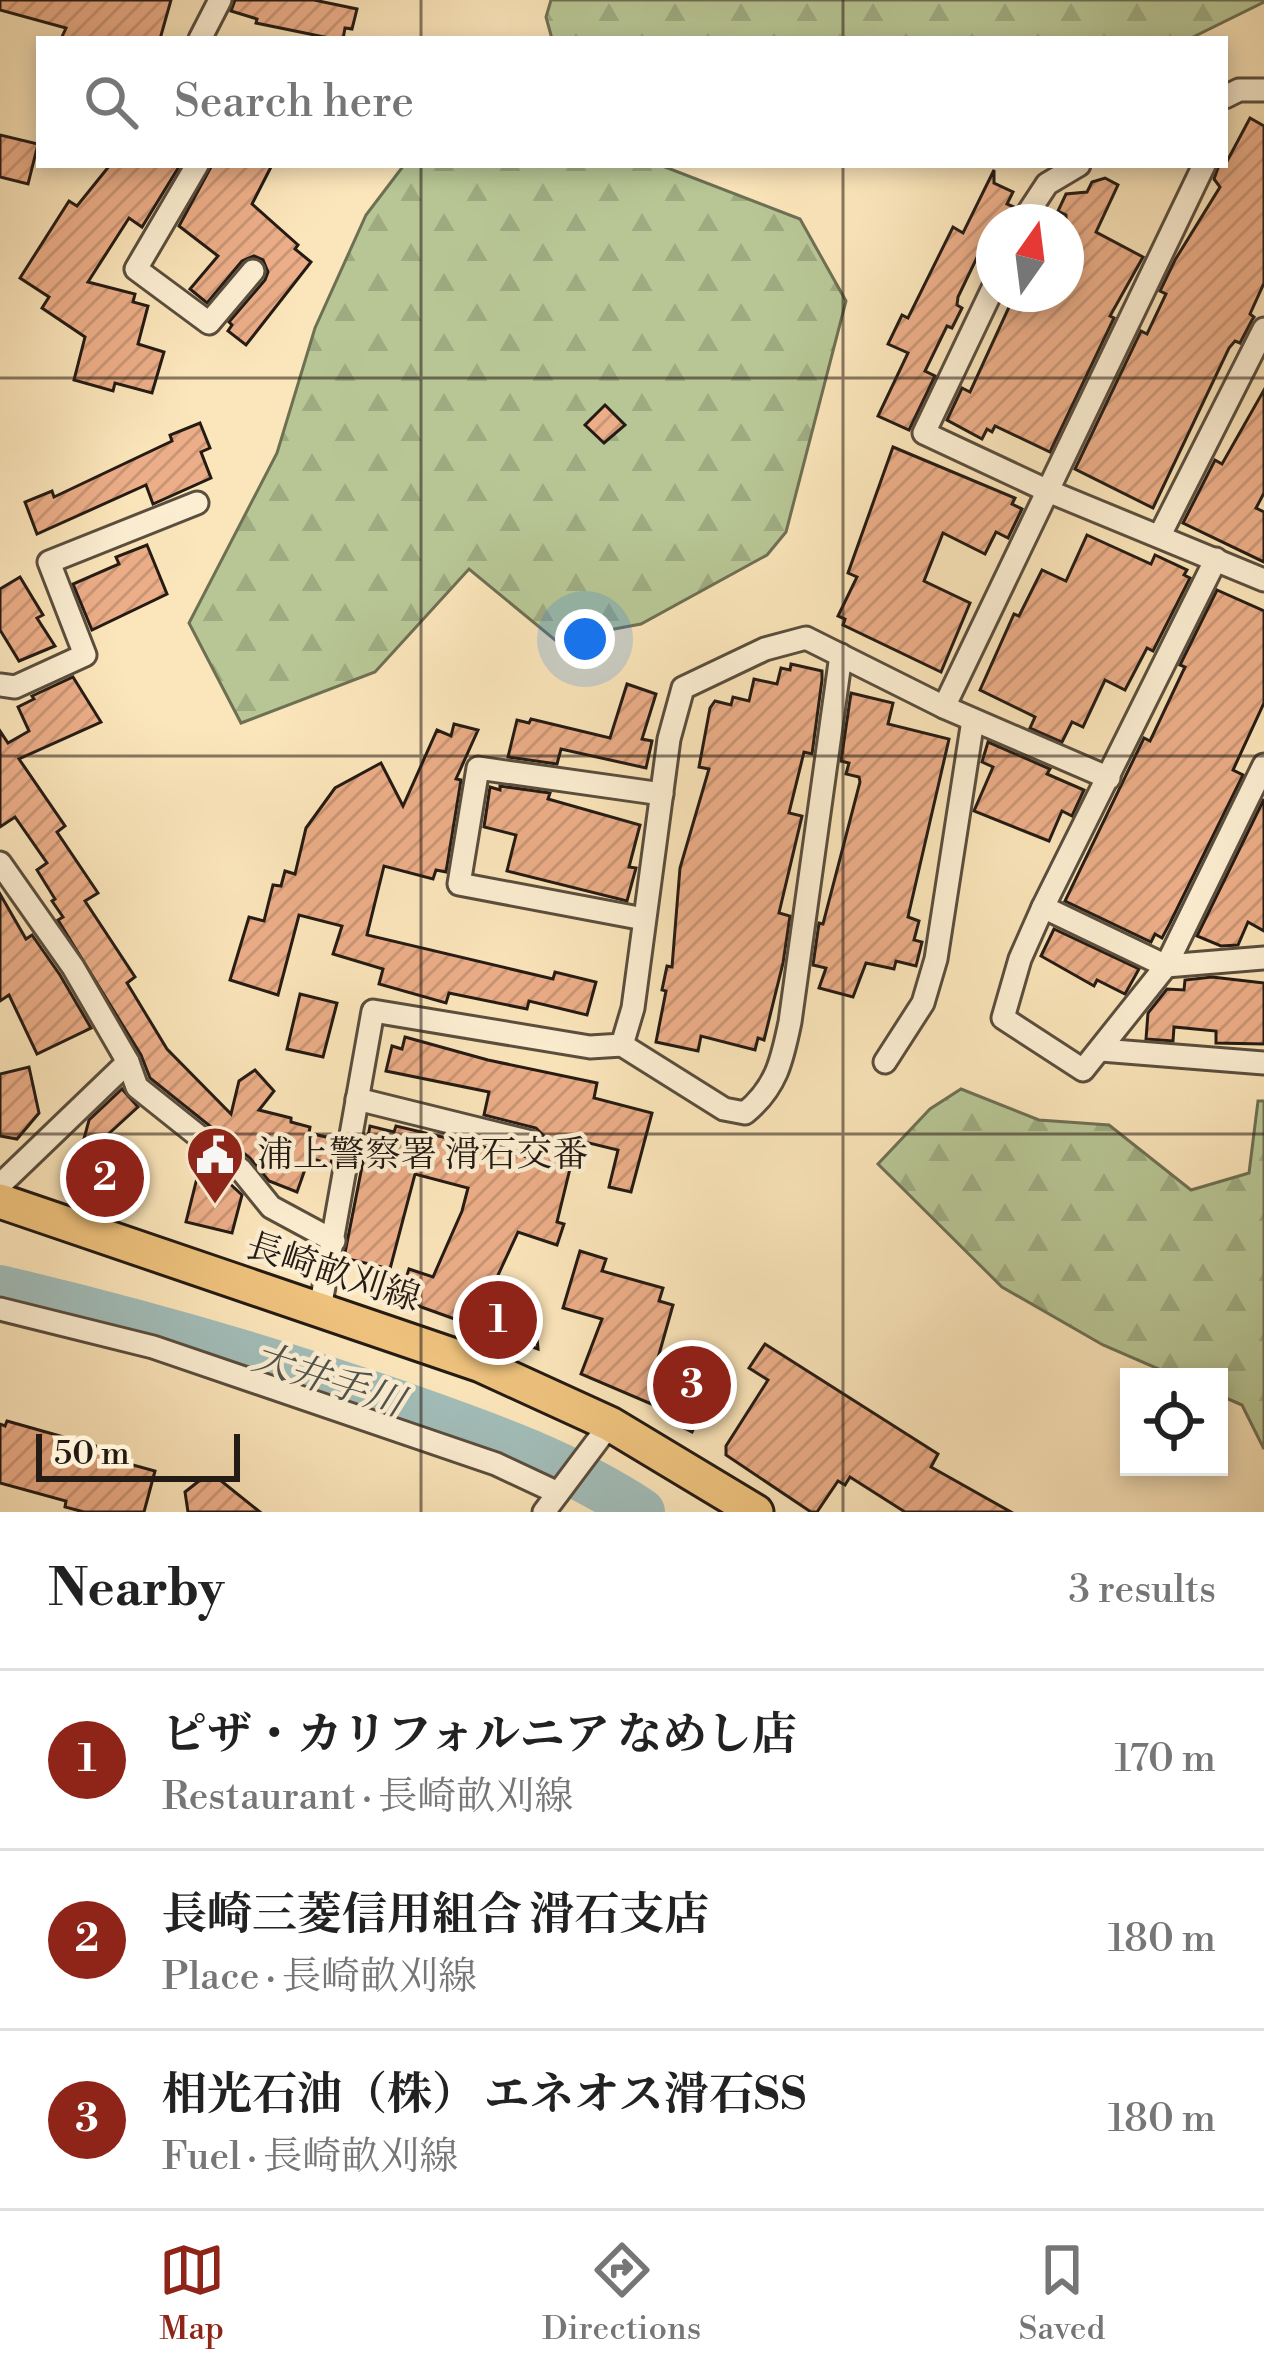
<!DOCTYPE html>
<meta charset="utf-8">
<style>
:root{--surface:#fff;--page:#f2f2f2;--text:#222;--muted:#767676;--line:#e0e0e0;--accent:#8f2418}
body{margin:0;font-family:"Libre Bodoni","Noto Serif JP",serif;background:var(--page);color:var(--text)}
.controls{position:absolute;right:36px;bottom:36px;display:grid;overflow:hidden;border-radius:0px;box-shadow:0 6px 18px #0003}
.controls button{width:108px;height:108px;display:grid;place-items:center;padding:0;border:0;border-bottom:3px solid var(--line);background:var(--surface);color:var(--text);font:60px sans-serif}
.compass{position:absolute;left:976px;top:204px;width:108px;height:108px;border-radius:50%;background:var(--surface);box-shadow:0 6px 18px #0003;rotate:14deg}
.scale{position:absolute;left:36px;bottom:30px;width:204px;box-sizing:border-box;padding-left:12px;border:6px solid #241b14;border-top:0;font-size:33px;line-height:42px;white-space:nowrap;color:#241b14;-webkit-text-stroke:9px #fceed2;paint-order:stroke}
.you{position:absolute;left:585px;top:639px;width:42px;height:42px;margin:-30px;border:9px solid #fff;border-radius:50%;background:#1a73e8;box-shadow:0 0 0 18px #1a73e833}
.badge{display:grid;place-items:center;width:78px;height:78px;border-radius:50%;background:var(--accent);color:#fff;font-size:39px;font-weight:700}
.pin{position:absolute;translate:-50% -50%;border:6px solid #fff;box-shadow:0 3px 12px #0006}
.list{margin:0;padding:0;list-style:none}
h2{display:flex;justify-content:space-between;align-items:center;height:156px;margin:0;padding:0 48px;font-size:51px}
h2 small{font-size:39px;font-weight:400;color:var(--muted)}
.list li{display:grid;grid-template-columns:78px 1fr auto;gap:36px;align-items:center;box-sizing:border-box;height:180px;padding:0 48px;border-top:3px solid var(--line)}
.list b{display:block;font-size:45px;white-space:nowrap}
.list p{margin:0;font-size:39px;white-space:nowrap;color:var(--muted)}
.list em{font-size:39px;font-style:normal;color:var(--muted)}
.icon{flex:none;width:66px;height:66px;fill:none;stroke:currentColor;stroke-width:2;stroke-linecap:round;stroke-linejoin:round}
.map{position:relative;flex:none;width:1264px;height:1512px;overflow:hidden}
.search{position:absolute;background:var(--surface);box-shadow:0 6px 18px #0003;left:36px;right:36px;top:36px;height:132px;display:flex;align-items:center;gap:30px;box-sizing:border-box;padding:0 42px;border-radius:0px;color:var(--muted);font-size:45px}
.sheet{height:696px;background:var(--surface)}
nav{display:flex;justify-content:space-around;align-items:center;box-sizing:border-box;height:168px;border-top:3px solid var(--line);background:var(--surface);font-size:33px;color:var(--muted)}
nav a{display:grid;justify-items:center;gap:6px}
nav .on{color:var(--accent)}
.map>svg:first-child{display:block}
.forest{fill:url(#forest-firs);stroke:#6e7054;stroke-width:3}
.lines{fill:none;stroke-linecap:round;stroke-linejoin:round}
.river{stroke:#a2bdb9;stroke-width:48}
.building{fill:url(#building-hatch);stroke:#241b14;stroke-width:3}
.minor-casing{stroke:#5a4e3e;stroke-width:27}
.primary-casing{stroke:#241b14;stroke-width:39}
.minor{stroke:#fceed2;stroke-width:21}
.primary{stroke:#eec27d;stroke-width:33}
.grid{fill:none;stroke:#241b14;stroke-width:3;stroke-opacity:0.55}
.labels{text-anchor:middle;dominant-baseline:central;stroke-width:9;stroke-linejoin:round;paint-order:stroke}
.poi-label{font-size:36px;fill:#241b14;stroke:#fceed2;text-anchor:start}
.street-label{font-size:36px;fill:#241b14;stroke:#fceed2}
.water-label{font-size:39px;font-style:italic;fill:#50544e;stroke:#fceed2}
</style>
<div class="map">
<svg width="1264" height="1512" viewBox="0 0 1264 1512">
<defs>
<pattern id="forest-firs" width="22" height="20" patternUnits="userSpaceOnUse" patternTransform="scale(3)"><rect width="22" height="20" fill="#b8c695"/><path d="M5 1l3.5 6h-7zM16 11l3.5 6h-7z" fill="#9eaa80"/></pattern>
<pattern id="building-hatch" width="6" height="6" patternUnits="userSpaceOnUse" patternTransform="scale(3)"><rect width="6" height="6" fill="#ecae88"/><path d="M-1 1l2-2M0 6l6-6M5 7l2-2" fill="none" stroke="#ca9574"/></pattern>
</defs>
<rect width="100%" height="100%" fill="#fbe5ba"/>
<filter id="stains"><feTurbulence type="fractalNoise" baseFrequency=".00167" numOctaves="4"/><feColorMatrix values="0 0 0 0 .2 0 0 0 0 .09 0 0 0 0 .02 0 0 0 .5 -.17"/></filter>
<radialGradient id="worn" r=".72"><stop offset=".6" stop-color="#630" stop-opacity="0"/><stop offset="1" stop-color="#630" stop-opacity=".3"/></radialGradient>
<g class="forest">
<polygon points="551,0 1264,0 1264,2 1189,39 552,39 546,17"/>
<polygon points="404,165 660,165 800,219 846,301 786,532 767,555 641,624 555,640 469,569 375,672 241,723 189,623 277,453 315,328 366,215"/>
<polygon points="961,1089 1039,1120 1109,1125 1191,1190 1249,1173 1258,1101 1264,1101 1264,1449 1242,1405 1219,1395 1219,1377 1177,1377 1103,1345 1002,1287 878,1164 930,1109"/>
</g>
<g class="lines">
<path class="river" d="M0 1289C135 1321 266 1358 398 1404 483 1434 565 1462 641 1512"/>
</g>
<g class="building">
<polygon points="0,0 171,0 160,39 61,39 66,28 0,10"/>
<polygon points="235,0 314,0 357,9 352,29 345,28 343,39 334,39 256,23 257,19 231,11"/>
<polygon points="1250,118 1264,126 1264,283 1250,314 1254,317 1252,320 1240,343 1235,341 1229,348 1153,508 1075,469 1141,331 1147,334 1166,294 1160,291 1175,260 1220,187 1214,179 1219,165 1225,165"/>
<polygon points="0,135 38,144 28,184 0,177"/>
<polygon points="110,165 180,165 142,227 129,218 88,282 135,294 133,302 148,306 138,344 164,352 152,393 115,383 113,391 74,380 85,337 42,308 49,297 20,278 69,201 77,206"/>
<polygon points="212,165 272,165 252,204 298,245 295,249 311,262 246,345 228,331 232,325 229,322 265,280 268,272 263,260 254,256 242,261 207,303 190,289 218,256 179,226"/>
<polygon points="994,170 994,183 1013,192 1007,204 1014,207 1007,222 994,222 958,297 957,305 962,308 952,328 947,326 925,371 935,376 909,430 878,416 908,353 888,344 902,315 908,318 953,227 963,233"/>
<polygon points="1105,178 1118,185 1096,232 1143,257 1110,316 1114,318 1050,452 995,426 992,432 987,429 982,439 947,420 962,388 970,392 1015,294 1066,294 1066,215 1058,211 1066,194 1087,192 1092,182"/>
<polygon points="1264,390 1264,493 1256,508 1264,512 1264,562 1183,523 1215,460 1222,464"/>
<polygon points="605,405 625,425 604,443 585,425"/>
<polygon points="200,423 210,448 201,452 211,478 153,504 146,485 37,534 25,502 52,491 54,497 172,441 170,435"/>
<polygon points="893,447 1015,498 1012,504 1022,509 1008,538 996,532 985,554 943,533 924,581 970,603 941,672 843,625 845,619 838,616 857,577 848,573"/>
<polygon points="1087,535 1151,564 1155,555 1187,570 1184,575 1190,578 1153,651 1147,648 1125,690 1105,680 1083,727 1072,722 1062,742 1030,728 1035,717 980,690 1014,614 1019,616 1042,570 1066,581"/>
<polygon points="147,545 167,594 92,630 73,584 119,564 116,557"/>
<polygon points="20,577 43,615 37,618 55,646 19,661 0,630 0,589"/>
<polygon points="1217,590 1264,611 1264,703 1233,770 1243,775 1170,923 1162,938 1155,934 1151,942 1065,901 1144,738 1150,741 1185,667 1180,665"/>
<polygon points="791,664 822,671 822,680 812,754 804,752 789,813 802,816 779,913 790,916 783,963 764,1040 758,1038 755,1050 701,1036 698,1051 656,1042 666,991 662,990 667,966 672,967 680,868 709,769 699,767 710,708 715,701 731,705 733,697 749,701 754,679 777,684 781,668 790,670"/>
<polygon points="73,677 101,722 19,759 65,826 57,832 98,893 85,901 135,977 127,983 167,1049 231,1114 239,1081 255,1070 274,1091 259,1110 291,1118 291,1122 310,1127 309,1133 335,1139 331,1164 309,1158 297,1192 269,1181 250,1158 150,1078 141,1055 58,920 63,917 52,901 55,899 37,870 47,863 15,817 0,827 0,731 8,743 29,731 18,707 34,699 32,696"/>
<polygon points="627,684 656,694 642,739 652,741 646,768 561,749 557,764 508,757 517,720 529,723 531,719 610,738"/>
<polygon points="851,693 893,703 888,724 949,739 908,917 919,921 914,940 922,942 916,966 896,961 894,969 866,963 853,997 819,988 826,968 813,965 819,923 823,924 860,782 859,777 846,774 849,763 841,761"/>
<polygon points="454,724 478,730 456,779 461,780 446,872 436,870 433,879 384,866 367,935 553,979 555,972 596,982 587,1015 529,1001 527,1009 449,993 446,1003 379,984 383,969 333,954 342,926 299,915 278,995 230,980 249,917 264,921 273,885 281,886 285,871 295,874 306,828 335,788 381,763 403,806 437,730 451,736"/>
<polygon points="988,742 1050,769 1047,774 1084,790 1072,816 1062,811 1049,841 974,811 993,767 982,762"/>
<polygon points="500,786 550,793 548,799 640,825 629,867 636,868 627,901 507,871 516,835 484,827 490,787 500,790"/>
<polygon points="1264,799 1264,931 1248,922 1238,945 1221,946 1197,936"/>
<polygon points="0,894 26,939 32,935 60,975 91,1028 37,1054 9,995 0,1001"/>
<polygon points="1054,929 1139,969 1125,994 1097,980 1094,986 1041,956"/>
<polygon points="1212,977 1264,983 1264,1044 1216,1043 1216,1031 1174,1027 1173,1041 1146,1039 1148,1013 1167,989 1184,990 1185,980"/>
<polygon points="300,994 337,1003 323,1057 287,1049"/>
<polygon points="405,1037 488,1060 597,1083 594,1098 652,1113 631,1192 609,1187 618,1150 577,1140 557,1222 564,1224 557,1245 518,1232 486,1301 535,1317 538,1349 399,1299 409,1269 433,1277 462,1211 468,1188 415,1174 390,1269 344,1258 370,1126 394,1132 396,1126 527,1157 536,1156 545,1147 545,1137 536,1128 484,1115 489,1092 386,1071 392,1046 402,1049"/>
<polygon points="29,1067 39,1113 17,1139 0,1136 0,1074"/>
<polygon points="122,1089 138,1107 91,1150 141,1165 128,1209 70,1191 89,1120"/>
<polygon points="202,1158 242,1195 232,1233 186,1222"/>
<polygon points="580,1251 606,1259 602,1271 663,1288 659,1301 673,1305 652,1379 705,1405 692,1432 665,1418 668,1411 581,1374 602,1319 563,1308"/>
<polygon points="765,1344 938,1454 931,1467 1011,1512 905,1512 850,1477 845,1485 838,1481 817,1512 811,1512 726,1455 726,1446 768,1380 749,1368"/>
<polygon points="7,1421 124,1454 122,1462 155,1471 144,1512 84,1512 65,1507 66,1501 0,1483 0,1424 5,1426"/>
<polygon points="208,1479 220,1480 260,1512 188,1512 185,1492 199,1481"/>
</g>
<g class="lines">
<g class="minor-casing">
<g id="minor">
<polyline points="200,39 220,0"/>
<polyline points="1225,97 1239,90 1264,90"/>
<polyline points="197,165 136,269 209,323 253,271"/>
<polyline points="1022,222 1047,184 1079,165"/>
<polyline points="994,286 924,433 1048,491 1264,580"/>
<polyline points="1160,535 1264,329"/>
<polyline points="1216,559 1043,907 1166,966 1264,958"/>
<polyline points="0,685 15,687 85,655 49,562 197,503"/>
<polyline points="944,707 1204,165"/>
<polyline points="0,863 73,967 128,1062 137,1087 241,1170 271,1207 334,1241"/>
<polyline points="1043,907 1020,959 1003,1018 1083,1070 1166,966 1264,765"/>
<polyline points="644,919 459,884 478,768 662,794"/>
<path d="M622 1045 724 1109 745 1113C776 1088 782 1061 790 1022L841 655"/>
<polyline points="1101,1050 1264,1063"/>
<polyline points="885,1062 923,1003 936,959 973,720"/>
<polyline points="357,1099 531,1142"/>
<polyline points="0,1185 128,1062"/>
<polyline points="0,1309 153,1347 496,1464 558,1493"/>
<polyline points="320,1309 373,1011 590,1047 622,1045 633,1008 669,739 683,688 765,649 806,638 944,707 1109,778"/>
<polyline points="544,1512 610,1424"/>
</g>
</g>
<g class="primary-casing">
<polyline id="primary" points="0,1201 481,1365 610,1424 756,1512"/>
</g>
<use href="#minor" class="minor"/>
<use href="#primary" class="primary"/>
</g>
<path class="grid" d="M421 0V39M843 0V39M421 165V1512M843 165V1512M0 378H1264M0 756H1264M0 1134H1264"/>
<defs>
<g id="civic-pin" transform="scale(3)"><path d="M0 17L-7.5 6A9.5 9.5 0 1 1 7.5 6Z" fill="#8f2418" stroke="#fceed2"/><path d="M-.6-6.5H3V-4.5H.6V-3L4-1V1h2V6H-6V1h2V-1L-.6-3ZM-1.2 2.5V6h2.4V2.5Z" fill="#fff"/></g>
</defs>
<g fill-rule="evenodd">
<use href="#civic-pin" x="215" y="1155"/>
</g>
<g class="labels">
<g class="poi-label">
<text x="257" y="1155">浦上警察署 滑石交番</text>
</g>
<g class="street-label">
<text transform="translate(333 1273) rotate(18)">長崎畝刈線</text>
</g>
<g class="water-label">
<text transform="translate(328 1381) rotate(18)">大井手川</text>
</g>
</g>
<rect width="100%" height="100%" filter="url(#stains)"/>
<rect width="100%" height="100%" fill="url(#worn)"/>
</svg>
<div class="controls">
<button><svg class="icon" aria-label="locate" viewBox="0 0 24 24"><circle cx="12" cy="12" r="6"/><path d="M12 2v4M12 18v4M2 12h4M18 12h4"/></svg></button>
</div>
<svg class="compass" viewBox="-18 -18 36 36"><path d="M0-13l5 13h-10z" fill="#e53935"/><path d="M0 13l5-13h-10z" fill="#767676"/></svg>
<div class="scale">50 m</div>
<div class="you"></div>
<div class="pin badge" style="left:498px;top:1320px">1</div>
<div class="pin badge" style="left:105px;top:1178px">2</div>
<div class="pin badge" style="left:692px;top:1385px">3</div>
<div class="search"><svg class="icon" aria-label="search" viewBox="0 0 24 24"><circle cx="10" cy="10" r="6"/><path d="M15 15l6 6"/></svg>Search here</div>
</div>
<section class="sheet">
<h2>Nearby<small>3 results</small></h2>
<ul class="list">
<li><span class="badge">1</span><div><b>ピザ・カリフォルニア なめし店</b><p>Restaurant · 長崎畝刈線</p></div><em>170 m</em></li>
<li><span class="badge">2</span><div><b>長崎三菱信用組合 滑石支店</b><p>Place · 長崎畝刈線</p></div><em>180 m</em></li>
<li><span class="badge">3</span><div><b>相光石油（株） エネオス滑石SS</b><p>Fuel · 長崎畝刈線</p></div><em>180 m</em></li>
</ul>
</section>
<nav>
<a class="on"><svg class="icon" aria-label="map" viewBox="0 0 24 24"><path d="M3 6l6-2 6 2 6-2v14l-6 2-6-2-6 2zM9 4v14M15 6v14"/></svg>Map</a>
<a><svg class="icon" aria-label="directions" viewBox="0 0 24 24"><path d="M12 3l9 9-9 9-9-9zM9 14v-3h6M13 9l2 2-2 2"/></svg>Directions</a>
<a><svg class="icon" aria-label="saved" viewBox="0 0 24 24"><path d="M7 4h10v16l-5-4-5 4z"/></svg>Saved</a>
</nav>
